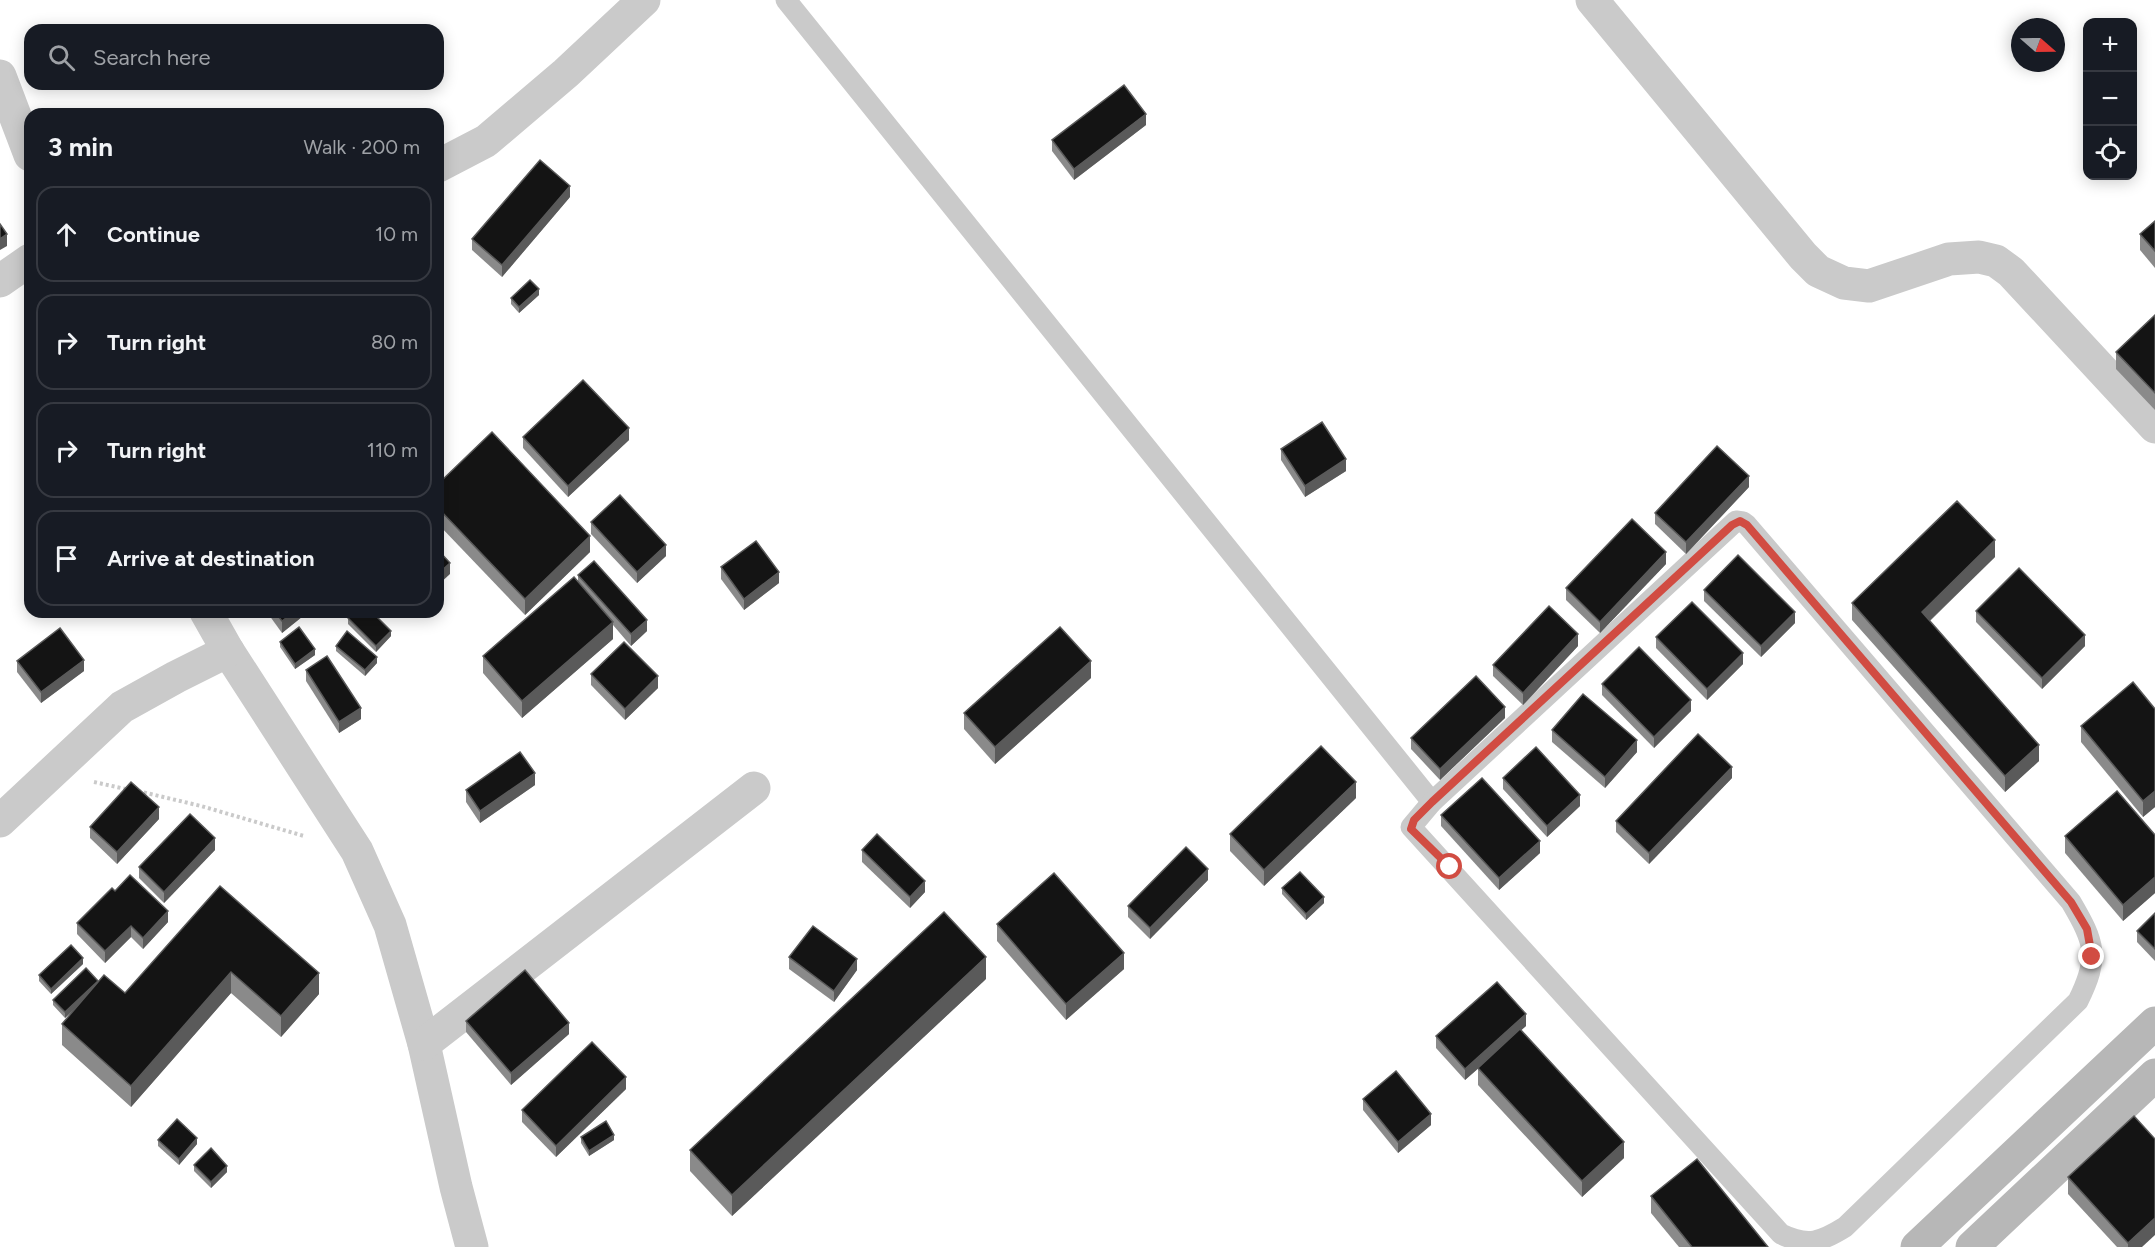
<!DOCTYPE html>
<meta charset="utf-8">
<style>
:root{--surface:#171b24;--page:#242831;--text:#f1f3f6;--muted:#9ea1a6;--line:#363941}
body{margin:0;font-family:Figtree,sans-serif;background:var(--page);color:var(--text)}
.controls{position:absolute;right:18px;top:18px;display:grid;overflow:hidden;border-radius:12px;box-shadow:0 3px 15px #0003}
.controls button{width:54px;height:54px;display:grid;place-items:center;padding:0;border:0;border-bottom:2px solid var(--line);background:var(--surface);color:var(--text);font:30px sans-serif}
.compass{position:absolute;left:2011px;top:18px;width:54px;height:54px;border-radius:50%;background:var(--surface);box-shadow:0 3px 15px #0003;rotate:110deg}
.stop{position:absolute;width:18px;height:18px;margin:-14px;border:4px solid #d14c42;border-radius:50%;background:#fff}
.stop.end{background:#d14c42;border-color:#fff;box-shadow:0 2px 6px #0008}
.list{margin:0;padding:0;list-style:none}
h2{display:flex;justify-content:space-between;align-items:center;height:78px;margin:0;padding:0 24px;font-size:26px}
h2 small{font-size:20px;font-weight:400;color:var(--muted)}
.list li{display:grid;grid-template-columns:39px 1fr auto;gap:18px;align-items:center;box-sizing:border-box;height:96px;margin:0 12px 12px;padding:0 12px;border:2px solid var(--line);border-radius:18px}
.list b{display:block;font-size:22px;white-space:nowrap}
.list em{font-size:20px;font-style:normal;color:var(--muted)}
.icon{flex:none;width:33px;height:33px;fill:none;stroke:currentColor;stroke-width:2;stroke-linecap:round;stroke-linejoin:round}
.map{position:relative;flex:none;width:2155px;height:1247px;overflow:hidden}
.search{position:absolute;background:var(--surface);box-shadow:0 3px 15px #0003;left:24px;top:24px;width:420px;height:66px;display:flex;align-items:center;gap:15px;box-sizing:border-box;padding:0 21px;border-radius:18px;color:var(--muted);font-size:22px}
.panel{position:absolute;background:var(--surface);box-shadow:0 3px 15px #0003;left:24px;top:108px;width:420px;height:510px;border-radius:18px}
.map>svg:first-child{display:block}
.lines{fill:none;stroke-linecap:round;stroke-linejoin:round}
.path{stroke:#cacaca;stroke-width:4;stroke-dasharray:3 3;stroke-linecap:butt}
.service{stroke:#cacaca;stroke-width:21}
.minor{stroke:#cacaca;stroke-width:33}
.secondary{stroke:#b7b7b7;stroke-width:33}
.wall{fill:#8a8a8a}
.shaded-wall{fill:#5a5a5a}
.building{fill:#141414;stroke:#5a5a5a;stroke-width:1.5}
.route{stroke:#d14c42;stroke-width:8}
</style>
<div class="map">
<svg width="2155" height="1247" viewBox="0 0 2155 1247">
<rect width="100%" height="100%" fill="#fff"/>
<g class="lines">
<g class="path">
<polyline points="94,782 130,790"/>
<polyline points="138,791 201,806 304,836"/>
</g>
<g class="service">
<polyline points="786,0 1432,802"/>
<path d="M1736 521 1743 522 1747 525 2071 902C2095 943 2100 957 2078 1001L1845 1227C1821 1242 1808 1247 1781 1234L1411 827 1432 802Z"/>
</g>
<g class="minor">
<polyline points="1592,0 1803,256 1818,271 1844,283 1869,286 1949,259 1979,257 1996,261 2011,272 2155,427"/>
<polyline points="0,76 30,155"/>
<polyline points="438,166 486,141 566,73 644,0"/>
<polyline points="0,281 30,260"/>
<polyline points="206,612 228,651 357,851 390,925 424,1044 456,1187 472,1247"/>
<polyline points="0,821 122,707 176,677 228,651"/>
<polyline points="424,1044 754,788"/>
</g>
<g class="secondary">
<polyline points="1917,1247 2155,1023"/>
<polyline points="1972,1247 2155,1075"/>
</g>
</g>
<g class="wall">
<polygon points="1146,125 1074,180 1052,151 1052,140"/>
<polygon points="570,197 502,277 472,250 472,239"/>
<polygon points="2155,221 2155,268 2140,250 2140,234"/>
<polygon points="539,295 519,313 511,304 511,298"/>
<polygon points="2155,315 2155,410 2116,369 2116,352"/>
<polygon points="523,437 629,440 568,497 523,448"/>
<polygon points="1281,449 1346,471 1305,497 1281,460"/>
<polygon points="438,484 590,552 525,615 438,524"/>
<polygon points="1749,487 1686,554 1655,524 1655,513"/>
<polygon points="591,522 666,556 637,583 591,534"/>
<polygon points="1995,557 1930,621 2039,761 2005,792 1852,620 1852,603"/>
<polygon points="1666,564 1600,633 1566,600 1566,588"/>
<polygon points="721,567 779,583 744,610 721,579"/>
<polygon points="578,575 647,631 631,646 613,625 613,639 522,718 483,673 483,656 578,581"/>
<polygon points="1704,590 1795,623 1761,657 1704,601"/>
<polygon points="1976,611 2085,646 2042,689 1976,622"/>
<polygon points="269,612 308,612 282,633 269,615"/>
<polygon points="398,612 409,612 403,618"/>
<polygon points="348,618 391,636 376,652 348,624"/>
<polygon points="1656,637 1743,664 1707,700 1656,648"/>
<polygon points="280,642 315,655 295,669 280,647"/>
<polygon points="336,646 377,663 365,676 336,651"/>
<polygon points="1578,646 1523,705 1493,676 1493,665"/>
<polygon points="17,661 84,671 41,703 17,672"/>
<polygon points="306,670 361,719 339,733 306,681"/>
<polygon points="591,674 658,688 625,720 591,685"/>
<polygon points="1091,678 995,764 964,729 964,713"/>
<polygon points="1602,684 1691,711 1654,748 1602,695"/>
<polygon points="2155,709 2155,807 2143,817 2081,742 2081,726"/>
<polygon points="1505,718 1440,780 1411,749 1411,738"/>
<polygon points="1552,730 1637,752 1605,788 1552,742"/>
<polygon points="1503,778 1580,806 1547,837 1503,789"/>
<polygon points="1732,778 1649,864 1616,832 1616,821"/>
<polygon points="535,785 480,823 466,802 466,790"/>
<polygon points="1356,798 1264,886 1230,851 1230,834"/>
<polygon points="1441,815 1540,853 1499,890 1441,826"/>
<polygon points="159,819 117,864 90,838 90,827"/>
<polygon points="2155,835 2155,893 2123,921 2065,853 2065,836"/>
<polygon points="215,850 164,903 139,878 139,867"/>
<polygon points="862,850 925,892 910,908 862,862"/>
<polygon points="1208,880 1150,939 1128,917 1128,906"/>
<polygon points="220,886 319,994 281,1037 231,993 131,1107 62,1045 62,1024 74,1009 65,1018 53,1005 53,1000 98,981 125,993"/>
<polygon points="1282,888 1324,903 1306,920 1282,894"/>
<polygon points="115,891 168,922 143,949 131,937 105,963 77,934 77,923"/>
<polygon points="2155,913 2155,961 2137,942 2137,931"/>
<polygon points="997,924 1124,969 1066,1020 997,941"/>
<polygon points="789,957 857,970 834,1002 789,969"/>
<polygon points="83,964 51,994 39,981 39,975"/>
<polygon points="986,979 732,1216 690,1171 690,1150"/>
<polygon points="466,1021 569,1034 511,1085 466,1032"/>
<polygon points="1526,1026 1521,1030 1624,1158 1582,1197 1478,1085 1478,1068 1487,1061 1465,1080 1436,1048 1436,1036"/>
<polygon points="626,1089 556,1157 522,1122 522,1110"/>
<polygon points="1363,1099 1431,1125 1398,1153 1363,1110"/>
<polygon points="581,1137 614,1140 589,1156 581,1143"/>
<polygon points="158,1140 197,1144 179,1165 158,1146"/>
<polygon points="194,1165 227,1172 211,1188 194,1171"/>
<polygon points="2068,1177 2142,1247 2117,1247 2068,1194"/>
<polygon points="1651,1196 1768,1247 1679,1247 1651,1213"/>
</g>
<g class="shaded-wall">
<polygon points="1146,114 1146,125 1074,180 1074,169"/>
<polygon points="570,186 570,197 502,277 502,265"/>
<polygon points="7,234 7,246 0,250 0,239"/>
<polygon points="539,289 539,295 519,313 519,307"/>
<polygon points="629,428 629,440 568,497 568,486"/>
<polygon points="1346,459 1346,471 1305,497 1305,486"/>
<polygon points="1749,476 1749,487 1686,554 1686,542"/>
<polygon points="590,536 590,552 525,615 525,599"/>
<polygon points="1995,540 1995,557 1922,628 1922,612"/>
<polygon points="666,545 666,556 637,583 637,572"/>
<polygon points="1666,552 1666,564 1600,633 1600,622"/>
<polygon points="450,563 450,574 438,585 438,574"/>
<polygon points="779,572 779,583 744,610 744,599"/>
<polygon points="294,612 308,612 282,633 282,621"/>
<polygon points="403,612 409,612 403,618"/>
<polygon points="1795,612 1795,623 1761,657 1761,646"/>
<polygon points="647,620 647,631 631,646 631,634"/>
<polygon points="613,622 613,639 522,718 522,701"/>
<polygon points="391,631 391,636 376,652 376,646"/>
<polygon points="1578,634 1578,646 1523,705 1523,693"/>
<polygon points="2085,635 2085,646 2042,689 2042,678"/>
<polygon points="315,649 315,655 295,669 295,664"/>
<polygon points="1743,653 1743,664 1707,700 1707,689"/>
<polygon points="377,657 377,663 365,676 365,670"/>
<polygon points="84,660 84,671 41,703 41,692"/>
<polygon points="1091,661 1091,678 995,764 995,747"/>
<polygon points="658,676 658,688 625,720 625,709"/>
<polygon points="1691,700 1691,711 1654,748 1654,737"/>
<polygon points="1505,707 1505,718 1440,780 1440,769"/>
<polygon points="361,708 361,719 339,733 339,722"/>
<polygon points="1637,740 1637,752 1605,788 1605,777"/>
<polygon points="2039,745 2039,761 2005,792 2005,776"/>
<polygon points="1732,767 1732,778 1649,864 1649,853"/>
<polygon points="535,773 535,785 480,823 480,811"/>
<polygon points="1356,782 1356,798 1264,886 1264,870"/>
<polygon points="2155,791 2155,807 2143,817 2143,801"/>
<polygon points="1580,795 1580,806 1547,837 1547,826"/>
<polygon points="159,807 159,819 117,864 117,852"/>
<polygon points="215,838 215,850 164,903 164,892"/>
<polygon points="1540,841 1540,853 1499,890 1499,878"/>
<polygon points="1208,869 1208,880 1150,939 1150,928"/>
<polygon points="2155,877 2155,893 2123,921 2123,905"/>
<polygon points="925,881 925,892 910,908 910,897"/>
<polygon points="1324,897 1324,903 1306,920 1306,914"/>
<polygon points="168,911 168,922 143,949 143,938"/>
<polygon points="131,926 131,937 105,963 105,951"/>
<polygon points="1124,953 1124,969 1066,1020 1066,1004"/>
<polygon points="986,957 986,979 732,1216 732,1195"/>
<polygon points="83,958 83,964 51,994 51,989"/>
<polygon points="857,959 857,970 834,1002 834,991"/>
<polygon points="231,972 231,993 131,1107 131,1086"/>
<polygon points="319,973 319,994 281,1037 281,1016"/>
<polygon points="98,981 98,987 65,1018 65,1012"/>
<polygon points="1526,1014 1526,1026 1465,1080 1465,1069"/>
<polygon points="569,1023 569,1034 511,1085 511,1073"/>
<polygon points="626,1077 626,1089 556,1157 556,1146"/>
<polygon points="1431,1114 1431,1125 1398,1153 1398,1142"/>
<polygon points="614,1135 614,1140 589,1156 589,1151"/>
<polygon points="197,1138 197,1144 179,1165 179,1159"/>
<polygon points="1624,1142 1624,1158 1582,1197 1582,1181"/>
<polygon points="227,1166 227,1172 211,1188 211,1182"/>
<polygon points="2155,1218 2155,1235 2142,1247 2128,1247 2128,1243"/>
</g>
<g class="building">
<polygon points="1124,85 1146,114 1074,169 1052,140"/>
<polygon points="540,160 570,186 502,265 472,239"/>
<polygon points="2155,221 2155,251 2140,234"/>
<polygon points="0,224 7,234 0,239"/>
<polygon points="530,280 539,289 519,307 511,298"/>
<polygon points="2155,315 2155,393 2116,352"/>
<polygon points="583,380 629,428 568,486 523,437"/>
<polygon points="1322,422 1346,459 1305,486 1281,449"/>
<polygon points="492,432 590,536 525,599 438,508 438,484"/>
<polygon points="1717,446 1749,476 1686,542 1655,513"/>
<polygon points="620,495 666,545 637,572 591,522"/>
<polygon points="1957,501 1995,540 1922,612 2039,745 2005,776 1852,603"/>
<polygon points="1632,519 1666,552 1600,622 1566,588"/>
<polygon points="756,541 779,572 744,599 721,567"/>
<polygon points="438,550 450,563 438,574"/>
<polygon points="1738,555 1795,612 1761,646 1704,590"/>
<polygon points="594,561 647,620 631,634 578,575"/>
<polygon points="2019,568 2085,635 2042,678 1976,611"/>
<polygon points="574,577 613,622 522,701 483,656"/>
<polygon points="1692,602 1743,653 1707,689 1656,637"/>
<polygon points="1549,606 1578,634 1523,693 1493,665"/>
<polygon points="275,612 294,612 282,621"/>
<polygon points="353,612 372,612 391,631 376,646 348,618"/>
<polygon points="299,627 315,649 295,664 280,642"/>
<polygon points="1060,627 1091,661 995,747 964,713"/>
<polygon points="60,628 84,660 41,692 17,661"/>
<polygon points="347,631 377,657 365,670 336,646"/>
<polygon points="624,642 658,676 625,709 591,674"/>
<polygon points="1639,647 1691,700 1654,737 1602,684"/>
<polygon points="327,656 361,708 339,722 306,670"/>
<polygon points="1476,676 1505,707 1440,769 1411,738"/>
<polygon points="2133,682 2155,709 2155,791 2143,801 2081,726"/>
<polygon points="1583,694 1637,740 1605,777 1552,730"/>
<polygon points="1698,734 1732,767 1649,853 1616,821"/>
<polygon points="1321,746 1356,782 1264,870 1230,834"/>
<polygon points="1536,747 1580,795 1547,826 1503,778"/>
<polygon points="520,752 535,773 480,811 466,790"/>
<polygon points="1482,778 1540,841 1499,878 1441,815"/>
<polygon points="131,782 159,807 117,852 90,827"/>
<polygon points="2117,791 2155,835 2155,877 2123,905 2065,836"/>
<polygon points="190,814 215,838 164,892 139,867"/>
<polygon points="877,834 925,881 910,897 862,850"/>
<polygon points="1186,847 1208,869 1150,928 1128,906"/>
<polygon points="1300,872 1324,897 1306,914 1282,888"/>
<polygon points="1054,873 1124,953 1066,1004 997,924"/>
<polygon points="130,875 168,911 143,938 131,926 105,951 77,923 112,888 115,891"/>
<polygon points="220,886 319,973 281,1016 231,972 131,1086 62,1024 104,975 125,993"/>
<polygon points="944,912 986,957 732,1195 690,1150"/>
<polygon points="2155,913 2155,949 2137,931"/>
<polygon points="813,926 857,959 834,991 789,957"/>
<polygon points="71,945 83,958 51,989 39,975"/>
<polygon points="86,968 98,981 65,1012 53,1000"/>
<polygon points="525,970 569,1023 511,1073 466,1021"/>
<polygon points="1497,982 1526,1014 1465,1069 1436,1036"/>
<polygon points="1520,1029 1624,1142 1582,1181 1478,1068"/>
<polygon points="592,1042 626,1077 556,1146 522,1110"/>
<polygon points="1396,1071 1431,1114 1398,1142 1363,1099"/>
<polygon points="2134,1116 2155,1139 2155,1218 2128,1243 2068,1177"/>
<polygon points="177,1119 197,1138 179,1159 158,1140"/>
<polygon points="606,1121 614,1135 589,1151 581,1137"/>
<polygon points="211,1148 227,1166 211,1182 194,1165"/>
<polygon points="1697,1159 1768,1247 1692,1247 1651,1196"/>
</g>
<g class="lines">
<polyline class="route" points="1450,867 1411,829 1414,820 1432,802 1732,525 1740,521 1747,525 2071,902 2087,929 2092,957"/>
</g>
</svg>
<div class="controls">
<button>+</button>
<button>−</button>
<button><svg class="icon" aria-label="locate" viewBox="0 0 24 24"><circle cx="12" cy="12" r="6"/><path d="M12 2v4M12 18v4M2 12h4M18 12h4"/></svg></button>
</div>
<svg class="compass" viewBox="-18 -18 36 36"><path d="M0-13l5 13h-10z" fill="#e53935"/><path d="M0 13l5-13h-10z" fill="#9ea1a6"/></svg>
<div class="stop" style="left:1450px;top:867px"></div>
<div class="stop end" style="left:2092px;top:957px"></div>
<div class="search"><svg class="icon" aria-label="search" viewBox="0 0 24 24"><circle cx="10" cy="10" r="6"/><path d="M15 15l6 6"/></svg>Search here</div>
<section class="panel">
<h2>3 min<small>Walk · 200 m</small></h2>
<ul class="list">
<li><svg class="icon" aria-label="ahead" viewBox="0 0 24 24"><path d="M12 20V5M6 11l6-6 6 6"/></svg><div><b>Continue</b></div><em>10 m</em></li>
<li><svg class="icon" aria-label="right" viewBox="0 0 24 24"><path d="M7 20v-9h11M14 6l5 5-5 5"/></svg><div><b>Turn right</b></div><em>80 m</em></li>
<li><svg class="icon" aria-label="right" viewBox="0 0 24 24"><path d="M7 20v-9h11M14 6l5 5-5 5"/></svg><div><b>Turn right</b></div><em>110 m</em></li>
<li><svg class="icon" aria-label="arrive" viewBox="0 0 24 24"><path d="M6 21V4h12l-3 4 3 4H6"/></svg><div><b>Arrive at destination</b></div></li>
</ul>
</section>
</div>
